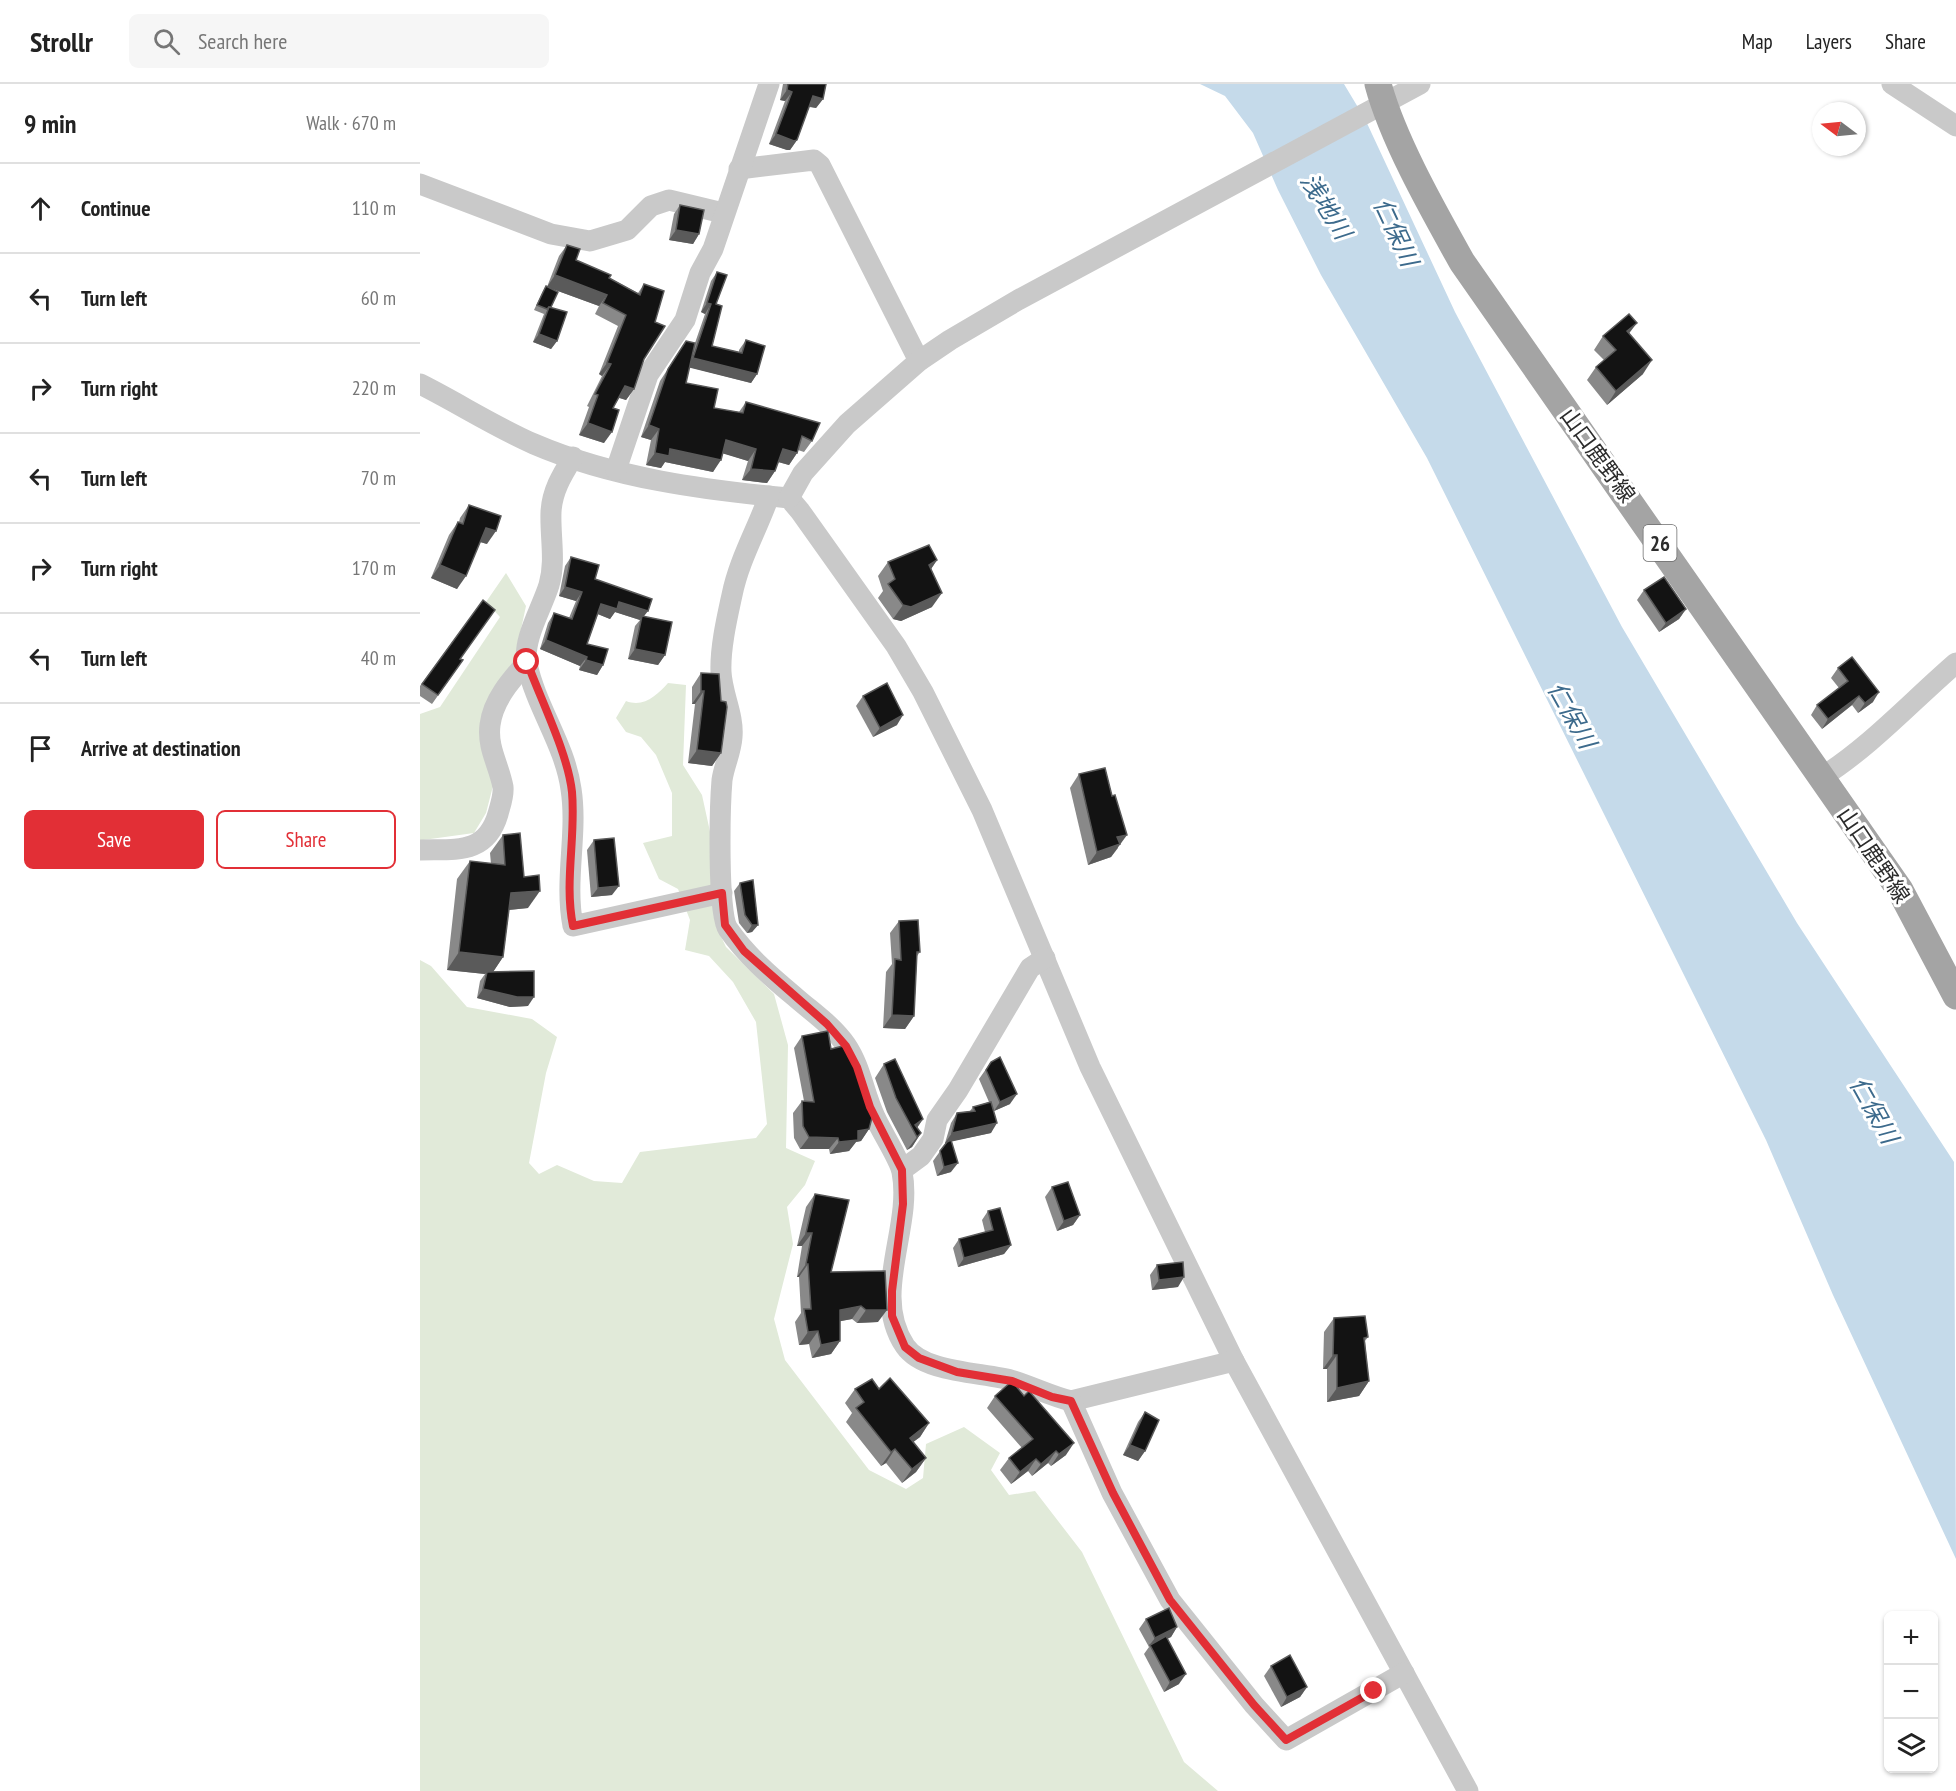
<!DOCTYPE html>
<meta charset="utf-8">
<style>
:root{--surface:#fff;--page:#f6f6f6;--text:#222;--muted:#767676;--line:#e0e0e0;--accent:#e22f36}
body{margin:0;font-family:"PT Sans Narrow","Noto Sans JP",sans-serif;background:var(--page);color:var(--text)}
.controls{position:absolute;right:18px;bottom:18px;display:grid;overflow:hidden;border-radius:9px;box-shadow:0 2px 4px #0004}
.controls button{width:54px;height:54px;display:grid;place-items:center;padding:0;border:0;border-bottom:2px solid var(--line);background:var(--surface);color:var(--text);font:30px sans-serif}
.compass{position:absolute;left:1392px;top:18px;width:54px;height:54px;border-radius:50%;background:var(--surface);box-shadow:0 2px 4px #0004;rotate:286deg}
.stop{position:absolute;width:18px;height:18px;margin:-14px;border:4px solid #e22f36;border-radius:50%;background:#fff}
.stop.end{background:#e22f36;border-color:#fff;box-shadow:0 2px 6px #0008}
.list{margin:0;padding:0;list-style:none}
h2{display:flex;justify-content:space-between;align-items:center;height:78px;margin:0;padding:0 24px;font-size:26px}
h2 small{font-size:20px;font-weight:400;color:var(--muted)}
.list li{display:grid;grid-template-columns:39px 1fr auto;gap:18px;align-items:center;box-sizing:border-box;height:90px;padding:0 24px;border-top:2px solid var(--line)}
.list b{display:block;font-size:22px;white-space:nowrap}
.list em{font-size:20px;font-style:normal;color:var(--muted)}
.actions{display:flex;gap:12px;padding:18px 24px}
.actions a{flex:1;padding:14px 0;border:2px solid var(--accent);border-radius:9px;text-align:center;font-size:21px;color:var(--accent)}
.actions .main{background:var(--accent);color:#fff}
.icon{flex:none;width:33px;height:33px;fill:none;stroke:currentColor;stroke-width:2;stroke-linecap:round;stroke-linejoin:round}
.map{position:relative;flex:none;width:1536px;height:1707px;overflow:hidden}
header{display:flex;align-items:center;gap:36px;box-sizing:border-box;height:84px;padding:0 30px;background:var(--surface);border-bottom:2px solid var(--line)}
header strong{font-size:28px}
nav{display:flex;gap:33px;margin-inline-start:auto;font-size:21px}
.search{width:420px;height:54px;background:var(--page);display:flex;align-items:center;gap:15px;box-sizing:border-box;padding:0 21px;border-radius:9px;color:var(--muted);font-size:22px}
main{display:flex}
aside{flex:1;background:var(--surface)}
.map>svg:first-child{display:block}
.green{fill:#e1ead9}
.water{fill:#c5daea}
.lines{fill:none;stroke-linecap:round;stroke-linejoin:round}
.minor{stroke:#c9c9c9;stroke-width:21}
.major{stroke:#a4a4a4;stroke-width:27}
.wall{fill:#898989}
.shaded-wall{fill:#5a5a5a}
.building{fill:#131313;stroke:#5a5a5a;stroke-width:1.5}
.route{stroke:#e22f36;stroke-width:8}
.labels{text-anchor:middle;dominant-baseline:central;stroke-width:6;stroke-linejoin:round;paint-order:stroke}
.shield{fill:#fff;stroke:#6b6b6b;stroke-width:1.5}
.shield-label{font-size:21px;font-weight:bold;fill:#2c2c2c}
.street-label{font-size:22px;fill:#2c2c2c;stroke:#fff}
.water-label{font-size:24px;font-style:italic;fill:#3c6a8c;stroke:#fff}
</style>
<header>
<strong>Strollr</strong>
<div class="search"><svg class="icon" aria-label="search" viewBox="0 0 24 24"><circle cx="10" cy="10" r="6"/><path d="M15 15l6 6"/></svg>Search here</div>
<nav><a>Map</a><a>Layers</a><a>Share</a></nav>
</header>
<main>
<aside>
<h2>9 min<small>Walk · 670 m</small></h2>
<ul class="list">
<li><svg class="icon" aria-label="ahead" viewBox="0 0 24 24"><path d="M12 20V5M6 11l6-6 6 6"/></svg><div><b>Continue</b></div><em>110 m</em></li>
<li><svg class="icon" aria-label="left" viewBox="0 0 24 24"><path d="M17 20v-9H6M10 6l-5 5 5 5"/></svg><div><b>Turn left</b></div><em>60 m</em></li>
<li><svg class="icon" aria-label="right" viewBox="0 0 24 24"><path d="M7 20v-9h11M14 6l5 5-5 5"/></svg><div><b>Turn right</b></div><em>220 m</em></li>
<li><svg class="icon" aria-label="left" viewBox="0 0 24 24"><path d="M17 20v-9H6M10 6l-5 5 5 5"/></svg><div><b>Turn left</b></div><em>70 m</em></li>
<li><svg class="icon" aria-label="right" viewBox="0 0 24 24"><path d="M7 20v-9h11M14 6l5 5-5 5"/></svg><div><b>Turn right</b></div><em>170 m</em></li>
<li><svg class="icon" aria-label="left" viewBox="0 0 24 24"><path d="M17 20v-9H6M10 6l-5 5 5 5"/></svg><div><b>Turn left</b></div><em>40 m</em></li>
<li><svg class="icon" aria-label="arrive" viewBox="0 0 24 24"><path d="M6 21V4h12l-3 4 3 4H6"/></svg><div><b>Arrive at destination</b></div></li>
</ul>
<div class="actions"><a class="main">Save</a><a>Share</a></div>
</aside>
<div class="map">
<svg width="1536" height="1707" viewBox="0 0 1536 1707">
<rect width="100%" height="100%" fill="#fff"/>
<g class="green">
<polygon points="86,489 106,522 94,578 74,606 73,702 66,729 54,749 3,756 0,761 0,630 20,623 80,533 66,518"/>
<path d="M248 599 266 601 263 681 282 711 294 766 296 842 306 863 354 910 368 961 366 1064 395 1077 385 1101 367 1123 373 1160 354 1235 365 1276 449 1386 486 1405 503 1394 506 1360 544 1343 580 1369 571 1386 589 1411 615 1407 662 1468 764 1678 798 1707H0V876L11 882 47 923 112 935 137 953 126 989 109 1079 119 1090 137 1081 174 1097 202 1099 220 1068 336 1054 347 1040 336 938 313 898 289 872 265 866 270 836 258 805 239 795 223 759 252 752V709L236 671 221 653 206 648 196 634 206 617C224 624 237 611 248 599Z"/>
</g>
<polygon class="water" points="780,0 924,0 945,35 1035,228 1202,543 1377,839 1534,1078 1536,1475 1413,1211 1346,1056 1007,374 901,191 858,106 833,49 805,12"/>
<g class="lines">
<g class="minor">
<polyline points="1472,0 1536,42"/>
<polyline points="319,85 394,76 400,81 499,277"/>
<polyline points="0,100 131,150 170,157 207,146 231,122 249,116 303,129"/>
<path d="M0 300C38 319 75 343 114 360 193 394 284 406 369 414L380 427 476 562 503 608 562 726 670 983 814 1277 1048 1707"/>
<path d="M153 373C142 391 132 407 131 428 130 453 136 477 129 501 122 524 102 556 107 580 116 623 145 661 151 705 158 750 144 796 153 842L302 809"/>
<polyline points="196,386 228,291 265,236 280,189 293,165 349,0"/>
<path d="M349 412C337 446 319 476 312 511 307 534 300 564 301 588 302 610 314 631 312 653 311 668 304 682 302 696 300 720 297 830 308 845 326 871 350 892 374 912 392 928 412 941 426 961 441 983 444 1010 455 1033 461 1047 480 1076 482 1088 493 1144 450 1210 485 1262 504 1290 565 1288 594 1297 613 1303 631 1312 651 1317L814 1277"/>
<polyline points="369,414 383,389 427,340 499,277 530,256 598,216 1000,0"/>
<path d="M1402 693C1451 662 1492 617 1536 579"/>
<path d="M0 766C36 765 66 771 78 730 80 722 84 712 83 703 79 681 67 664 70 641 73 616 91 596 107 578"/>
<polyline points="482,1086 501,1072 513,1055 517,1036 538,1006 610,884 625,874"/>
<polyline points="651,1317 692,1409 750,1516 834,1621 866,1656 984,1589"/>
</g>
<path class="major" d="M958 0C973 56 1013 126 1042 178L1480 806 1536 912"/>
</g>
<g class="wall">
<polygon points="363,0 406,0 403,15 396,24 389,23 377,56 370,66 367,66 349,60 365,17 360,16"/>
<polygon points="260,121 279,150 273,160 249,156 254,130"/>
<polygon points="147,161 156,176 218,209 224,200 235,238 224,275 214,305 206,316 199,314 193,324 184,359 159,351 169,323 167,322 182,292 179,290 198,242 175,230 179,222 127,203 139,172"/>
<polygon points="297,188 296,220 292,262 319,268 319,266 326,256 337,290 331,299 269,283 266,299 294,324 319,328 326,318 392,357 384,368 378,366 377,369 369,381 358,378 355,387 347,399 322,396 328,377 303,369 293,388 245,378 241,384 226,381 231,356 221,353 240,297 266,257 275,259 285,230 281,228 291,197"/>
<polygon points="126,202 137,257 131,265 113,258 124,230 114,226 123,207"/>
<polygon points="1209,249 1223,290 1187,321 1167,296 1176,283 1184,276 1174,266 1183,252"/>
<polygon points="49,421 67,460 60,458 37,505 11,494 29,451 38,438 39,438 40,434"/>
<polygon points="151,473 175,495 224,532 245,571 238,581 208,575 215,542 220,536 195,528 190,535 178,530 167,560 183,581 177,591 159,586 160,582 120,565 128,539 134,529 149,534 156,517 139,512 145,482"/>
<polygon points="517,476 511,485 512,523 481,537 473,535 458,514 463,507 458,492 468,478"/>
<polygon points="1224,506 1266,525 1259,535 1239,548 1217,516"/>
<polygon points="63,516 40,575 43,576 12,620 0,612 0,602"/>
<polygon points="1418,584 1453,618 1438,629 1432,621 1402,645 1391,631 1397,621 1419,604 1411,594"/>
<polygon points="281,589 301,669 292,682 268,679 275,620 272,620 272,603"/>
<polygon points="443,612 477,641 453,653 436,622"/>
<polygon points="659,690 698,764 691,773 668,781 650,704"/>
<polygon points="83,751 104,793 108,824 89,826 83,873 73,888 108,922 90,923 57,914 60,897 65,890 27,886 37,795 50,777 71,780 70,769"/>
<polygon points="174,756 192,811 171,813 167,766"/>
<polygon points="320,799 338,841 332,848 327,849 319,839 314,807"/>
<polygon points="479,837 500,868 497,872 494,932 485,945 463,944 466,888 472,880 470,849"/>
<polygon points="382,952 411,965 449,1045 441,1057 436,1058 429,1067 410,1070 409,1065 380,1065 374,1054 373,1029 382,1017 384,1017 374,964"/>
<polygon points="571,978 590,1020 574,1027 571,1049 532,1057 531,1088 517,1092 513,1077 526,1059 525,1059 531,1039 537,1029 550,1027 553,1023 569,1018 559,995"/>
<polygon points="464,980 503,1035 497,1044 501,1049 492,1063 487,1066 467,1028 455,994"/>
<polygon points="632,1103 660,1131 653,1141 637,1147 625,1113"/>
<polygon points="395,1110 411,1188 458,1238 437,1239 432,1235 420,1237 420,1257 411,1270 392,1274 389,1260 379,1261 375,1238 381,1229 379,1193 377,1193 382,1162 377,1162 386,1123"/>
<polygon points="568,1127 591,1161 584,1170 538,1183 533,1164 539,1155 565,1148 562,1136"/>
<polygon points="737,1181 758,1203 732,1206 730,1191"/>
<polygon points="914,1234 948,1253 945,1257 949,1297 939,1312 907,1318 907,1285 903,1285 904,1248"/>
<polygon points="435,1305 459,1305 509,1339 500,1353 493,1358 506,1374 496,1388 482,1399 466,1379 461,1382 426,1338 432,1329 425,1319"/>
<polygon points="575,1312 646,1371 631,1382 628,1379 612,1392 608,1387 591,1400 580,1386 589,1374 602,1364 567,1324"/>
<polygon points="725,1328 725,1367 718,1377 703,1371 718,1338"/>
<polygon points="726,1535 757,1543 751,1553 747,1555 759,1600 744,1608 724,1570 729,1563 719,1545"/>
<polygon points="851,1582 887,1603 880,1613 861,1623 844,1592"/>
</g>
<g class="shaded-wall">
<polygon points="367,6 372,8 365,17 360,16"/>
<polygon points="393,12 403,15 396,24 387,22"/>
<polygon points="356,50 377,56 370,66 367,66 349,60"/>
<polygon points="256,146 279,150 273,160 249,156"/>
<polygon points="135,191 187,211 179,222 127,203"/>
<polygon points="287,219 291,220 285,230 281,228"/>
<polygon points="1217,239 1207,252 1207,247"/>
<polygon points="119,250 137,257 131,265 113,258"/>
<polygon points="273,274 337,290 331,299 267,283"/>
<polygon points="1232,276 1223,290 1187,321 1196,307"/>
<polygon points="187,279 191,280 182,292 179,290"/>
<polygon points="205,302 214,305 206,316 197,313"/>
<polygon points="168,339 192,348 184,359 159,351"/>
<polygon points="229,341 239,345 231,356 221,353"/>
<polygon points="306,356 336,365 328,377 298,368"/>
<polygon points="250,365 301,376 293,388 245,378 241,384 226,381 235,369"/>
<polygon points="363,365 377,369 369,381 355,377"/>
<polygon points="331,385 355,387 347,399 322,396"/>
<polygon points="66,444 76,447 67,460 57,457"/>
<polygon points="517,476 507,491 509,481"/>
<polygon points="20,481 46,492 37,505 11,494"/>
<polygon points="145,503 162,508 156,517 139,512"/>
<polygon points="522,509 512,523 481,537 473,535 483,521"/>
<polygon points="199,518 228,527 221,536 222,532 220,536 195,528 190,535 175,529 181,520"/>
<polygon points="1266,525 1259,535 1239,548 1246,539"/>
<polygon points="126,556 167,573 160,582 120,565"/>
<polygon points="215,565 245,571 238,581 208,575"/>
<polygon points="166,576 183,581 177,591 159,586"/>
<polygon points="281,607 284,607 275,620 272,620"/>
<polygon points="1459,608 1453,618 1438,629 1445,619"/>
<polygon points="1439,612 1432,621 1402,645 1408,635"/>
<polygon points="483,631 477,641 453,653 460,644"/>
<polygon points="277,666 301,669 292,682 268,679"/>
<polygon points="707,751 691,773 668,781 677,768 697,753"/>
<polygon points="199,802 192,811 171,813 178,804"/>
<polygon points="120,807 108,824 78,827 91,809"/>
<polygon points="332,841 338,841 332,848 327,849"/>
<polygon points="39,868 83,873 71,891 67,888 65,890 27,886"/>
<polygon points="63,905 114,913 108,922 90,923 57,914"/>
<polygon points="472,931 494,932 485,945 463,944"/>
<polygon points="597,1010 590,1020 574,1027 580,1018"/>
<polygon points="503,1035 494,1048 495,1041"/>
<polygon points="577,1039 571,1049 525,1059 532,1049"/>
<polygon points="449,1045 441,1057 436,1058 429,1067 410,1070 419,1058 438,1047"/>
<polygon points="501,1049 492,1063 487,1066 497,1053"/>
<polygon points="389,1053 418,1054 409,1065 380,1065"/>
<polygon points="538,1079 531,1088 517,1092 524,1083"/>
<polygon points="660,1131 653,1141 637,1147 644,1137"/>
<polygon points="386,1149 392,1149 382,1162 377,1162"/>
<polygon points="591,1161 584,1170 538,1183 544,1174"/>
<polygon points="386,1180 388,1180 379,1193 377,1193"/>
<polygon points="764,1193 758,1203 732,1206 739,1196"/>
<polygon points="441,1222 432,1235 411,1239 420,1226"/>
<polygon points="446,1226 467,1226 458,1238 437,1239"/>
<polygon points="398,1247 389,1260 379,1261 388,1248"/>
<polygon points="420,1257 411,1270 392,1274 401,1261"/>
<polygon points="913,1271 917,1271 907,1285 903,1285"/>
<polygon points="949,1297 939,1312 907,1318 917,1304"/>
<polygon points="509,1339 500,1353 480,1368 490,1354"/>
<polygon points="654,1359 646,1371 631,1382 639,1370"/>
<polygon points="710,1361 725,1367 718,1377 703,1371"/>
<polygon points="475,1365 466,1379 461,1382 471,1368"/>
<polygon points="636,1367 628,1379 612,1392 621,1380"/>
<polygon points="506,1374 496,1388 482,1399 492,1385"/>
<polygon points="616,1375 608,1387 591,1400 600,1388"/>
<polygon points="757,1543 751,1553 731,1562 730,1561 728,1563 735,1554"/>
<polygon points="766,1590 759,1600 744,1608 750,1598"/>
<polygon points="887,1603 880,1613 861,1623 867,1613"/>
</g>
<g class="building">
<polygon points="368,0 406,0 403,15 393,12 377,56 374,57 356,50 372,8 367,6"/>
<polygon points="260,121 284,126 279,150 256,146"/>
<polygon points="147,161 160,165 156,176 191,191 189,194 220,211 224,200 244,207 235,238 245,242 224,275 214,305 205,302 193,324 199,326 192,348 168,339 178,311 175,310 191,280 187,279 206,231 183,219 187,211 135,191"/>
<polygon points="297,188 307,191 296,220 302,222 292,262 322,269 326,256 345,262 337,290 273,274 291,220 287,219"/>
<polygon points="126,202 138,208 131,223 129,223 127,225 117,221"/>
<polygon points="129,223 147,228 137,257 119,250"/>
<polygon points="1209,230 1217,239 1207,247 1232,276 1196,307 1176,283 1196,266 1183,252"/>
<polygon points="266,257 275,259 266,299 298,305 294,324 323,329 326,318 400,339 392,357 382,352 377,369 363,365 355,387 331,385 336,365 306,356 301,376 250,365 249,372 235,369 239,345 229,341 248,285"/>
<polygon points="49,421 81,432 76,447 66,444 46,492 20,481 38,438 43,440"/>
<polygon points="509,461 517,476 509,481 522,509 491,523 483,521 468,500 475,495 468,478"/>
<polygon points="151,473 179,481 175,495 232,515 228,527 199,518 197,525 181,520 167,560 188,565 183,581 166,576 167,573 126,556 134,529 152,535 162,508 145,503"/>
<polygon points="1244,493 1266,525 1246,539 1224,506"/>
<polygon points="63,516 75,526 40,575 43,576 18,611 2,600"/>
<polygon points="222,532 252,538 245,571 215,565"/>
<polygon points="1432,573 1459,608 1445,619 1439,612 1408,635 1397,621 1428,597 1418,584"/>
<polygon points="281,589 299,590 301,617 306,618 307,623 301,669 277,666 284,607 281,607"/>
<polygon points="467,599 483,631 460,644 443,612"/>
<polygon points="685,684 692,712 695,711 707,751 697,753 700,760 677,768 659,690"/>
<polygon points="100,749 104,793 119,791 120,807 91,809 83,873 39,868 50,777 85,781 83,751"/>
<polygon points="194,754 199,802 178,804 174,756"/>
<polygon points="333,796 338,841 332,841 325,831 320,799"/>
<polygon points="498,836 500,868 497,868 494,932 472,931 475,875 481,876 479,837"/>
<polygon points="114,887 114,913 97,913 63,905 67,888"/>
<polygon points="408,947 411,965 427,961 453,1030 449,1045 438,1047 438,1056 419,1058 418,1054 389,1053 383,1042 382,1017 394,1018 382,952"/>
<polygon points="580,973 597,1010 580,1018 566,986 571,978"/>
<polygon points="475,975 503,1035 495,1041 501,1049 497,1053 476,1014 464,980"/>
<polygon points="571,1018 577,1039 532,1049 537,1029 555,1027 553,1023"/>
<polygon points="531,1056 538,1079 524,1083 520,1067 527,1058"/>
<polygon points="648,1098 660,1131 644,1137 632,1103"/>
<polygon points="395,1110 429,1116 411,1188 465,1187 467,1226 446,1226 441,1222 420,1226 420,1257 401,1261 398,1247 388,1248 384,1225 391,1225 388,1180 386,1180 392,1149 386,1149"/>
<polygon points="580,1124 591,1161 544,1174 539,1155 573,1146 568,1127"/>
<polygon points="763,1178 764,1193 739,1196 737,1181"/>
<polygon points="945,1232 948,1253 944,1254 949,1297 917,1304 917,1271 913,1271 914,1234"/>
<polygon points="470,1294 509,1339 490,1354 506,1374 492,1385 475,1365 471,1368 436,1324 444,1318 435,1305 452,1295 459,1305"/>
<polygon points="592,1297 604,1312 609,1307 654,1359 639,1370 636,1367 621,1380 616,1375 600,1388 589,1374 613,1355 575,1312"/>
<polygon points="725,1328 739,1336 725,1367 710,1361"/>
<polygon points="749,1524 757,1543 735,1554 726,1535"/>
<polygon points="746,1552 766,1590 750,1598 730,1561"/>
<polygon points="870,1571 887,1603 867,1613 851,1582"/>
</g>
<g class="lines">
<path class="route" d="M107 578C121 616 148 670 152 708 156 753 144 798 153 842L302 809 305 841 324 867 407 940 426 962 437 983 450 1023 482 1086 483 1120 472 1207V1232L485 1263 499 1274 537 1288 592 1297 632 1313 651 1317 693 1409 750 1516 834 1621 866 1656 954 1607"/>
</g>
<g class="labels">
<rect class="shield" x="1223.5" y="441" width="33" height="36" rx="4.5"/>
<g class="shield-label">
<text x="1240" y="459">26</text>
</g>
<g class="street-label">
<text transform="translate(1178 371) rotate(54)">山口鹿野線</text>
<text transform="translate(1454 771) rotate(56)">山口鹿野線</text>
</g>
<g class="water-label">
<text transform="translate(906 122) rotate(58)">浅地川</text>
<text transform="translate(976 148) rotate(65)">仁保川</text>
<text transform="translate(1152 631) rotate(61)">仁保川</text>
<text transform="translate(1454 1026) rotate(61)">仁保川</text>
</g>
</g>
</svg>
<div class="controls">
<button>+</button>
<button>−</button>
<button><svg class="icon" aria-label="layers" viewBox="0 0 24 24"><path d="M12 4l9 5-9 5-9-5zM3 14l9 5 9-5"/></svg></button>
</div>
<svg class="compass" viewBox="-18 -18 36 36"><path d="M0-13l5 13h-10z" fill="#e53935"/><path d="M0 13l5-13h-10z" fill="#767676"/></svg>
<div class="stop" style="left:107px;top:578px"></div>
<div class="stop end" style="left:954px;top:1607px"></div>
</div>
</main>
